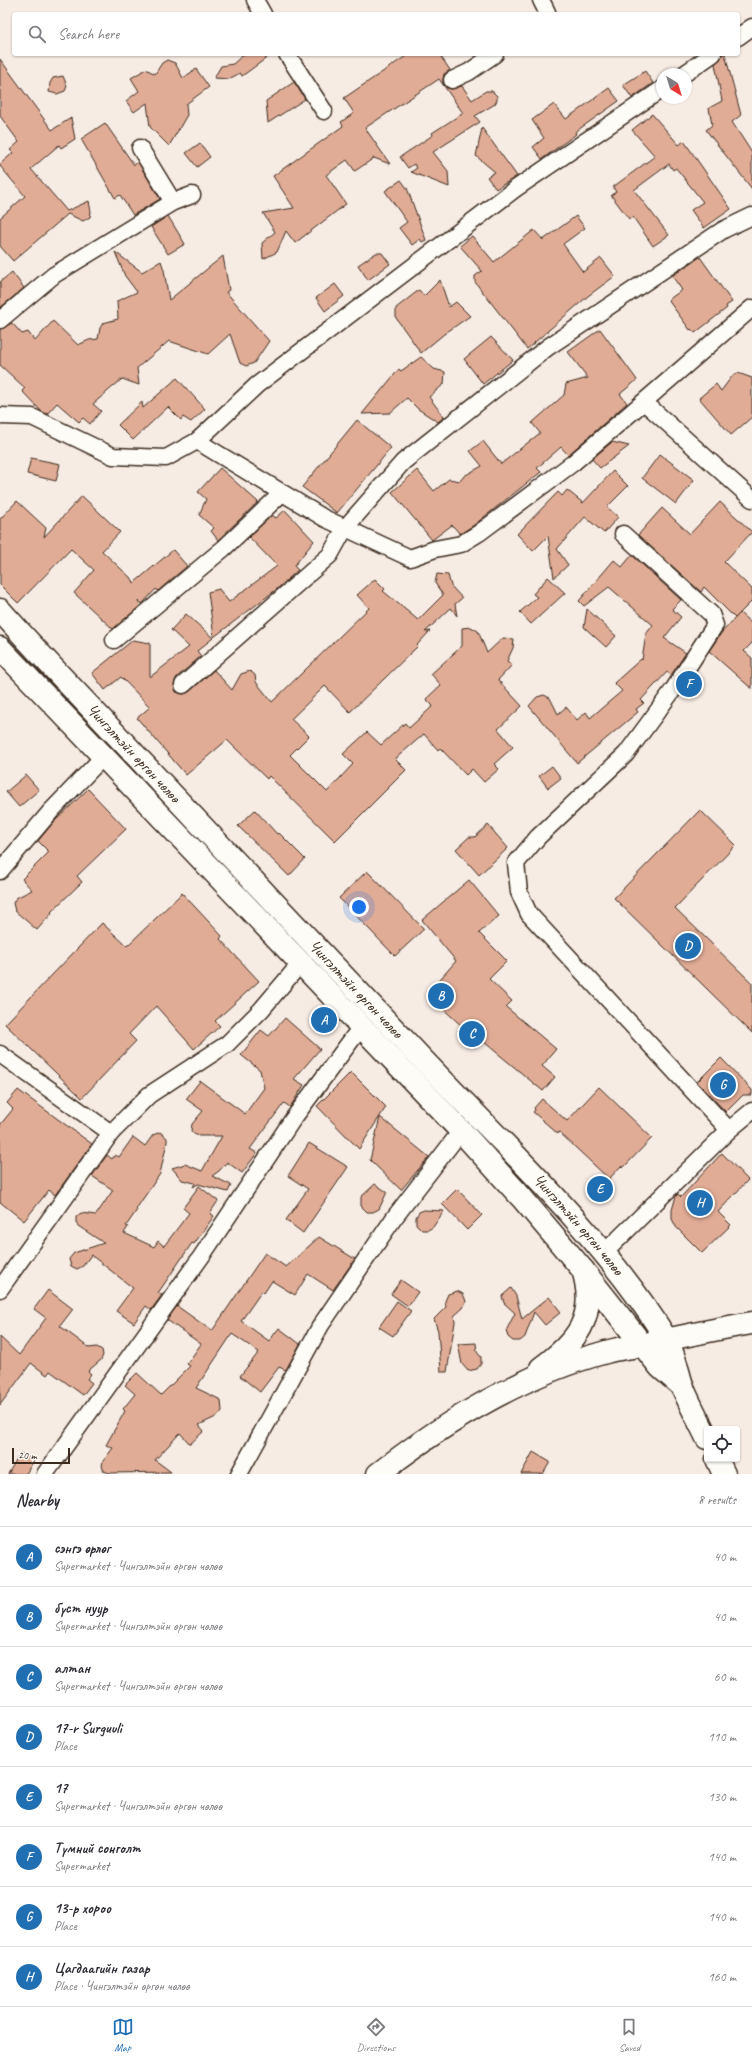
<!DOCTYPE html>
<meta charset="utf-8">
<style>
:root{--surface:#fff;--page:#f2f2f3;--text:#2b2b33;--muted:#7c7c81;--line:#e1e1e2;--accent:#1f6fb2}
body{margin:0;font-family:Caveat,sans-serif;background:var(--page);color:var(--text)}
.controls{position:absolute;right:12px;bottom:12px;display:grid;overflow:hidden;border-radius:4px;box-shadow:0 1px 3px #0004}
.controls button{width:36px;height:36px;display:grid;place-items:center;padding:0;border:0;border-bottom:1px solid var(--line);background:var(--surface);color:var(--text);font:20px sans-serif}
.compass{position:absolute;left:656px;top:68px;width:36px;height:36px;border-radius:50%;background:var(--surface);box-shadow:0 1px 3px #0004;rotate:142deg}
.scale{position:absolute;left:12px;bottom:10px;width:58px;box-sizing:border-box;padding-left:4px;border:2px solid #3b2a1e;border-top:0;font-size:11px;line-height:14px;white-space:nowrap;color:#3b2a1e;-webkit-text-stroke:3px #fdfcf7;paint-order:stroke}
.you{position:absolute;left:359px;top:907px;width:14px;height:14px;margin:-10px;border:3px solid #fff;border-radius:50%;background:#1a73e8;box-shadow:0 0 0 6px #1a73e833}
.badge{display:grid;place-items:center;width:26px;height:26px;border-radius:50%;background:var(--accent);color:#fff;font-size:13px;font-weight:700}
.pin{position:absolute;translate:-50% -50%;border:2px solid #fff;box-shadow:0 1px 4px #0006}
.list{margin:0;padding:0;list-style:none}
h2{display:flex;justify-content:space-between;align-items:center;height:52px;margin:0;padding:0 16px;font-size:17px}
h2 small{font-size:13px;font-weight:400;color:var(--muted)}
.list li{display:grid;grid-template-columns:26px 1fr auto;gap:12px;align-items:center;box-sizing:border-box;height:60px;padding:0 16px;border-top:1px solid var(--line)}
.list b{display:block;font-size:15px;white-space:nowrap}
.list p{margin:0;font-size:13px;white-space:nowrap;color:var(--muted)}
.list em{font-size:13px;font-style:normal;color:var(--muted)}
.icon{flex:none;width:22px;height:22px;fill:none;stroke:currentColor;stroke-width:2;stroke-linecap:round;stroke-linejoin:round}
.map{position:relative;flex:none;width:752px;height:1474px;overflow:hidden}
.search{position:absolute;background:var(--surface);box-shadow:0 1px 3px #0004;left:12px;right:12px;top:12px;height:44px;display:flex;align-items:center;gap:10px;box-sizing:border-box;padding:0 14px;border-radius:4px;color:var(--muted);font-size:15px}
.sheet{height:532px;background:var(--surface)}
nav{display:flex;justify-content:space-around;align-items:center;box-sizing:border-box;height:56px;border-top:1px solid var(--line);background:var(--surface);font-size:11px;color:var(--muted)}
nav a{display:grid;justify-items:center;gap:2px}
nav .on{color:var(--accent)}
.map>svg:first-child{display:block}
.building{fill:#e1ac96;stroke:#3b2a1e}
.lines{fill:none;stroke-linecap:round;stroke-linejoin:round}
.street-casing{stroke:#3b2a1e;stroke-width:19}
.secondary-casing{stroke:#3b2a1e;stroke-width:25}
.street{stroke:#fdfcf7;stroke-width:16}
.secondary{stroke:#fdfcf7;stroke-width:22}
.labels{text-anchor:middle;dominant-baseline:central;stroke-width:4;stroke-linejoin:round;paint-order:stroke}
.street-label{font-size:16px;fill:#3b2a1e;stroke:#fdfcf7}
</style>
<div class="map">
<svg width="752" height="1474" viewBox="0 0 752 1474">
<rect width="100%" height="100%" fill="#f7ece4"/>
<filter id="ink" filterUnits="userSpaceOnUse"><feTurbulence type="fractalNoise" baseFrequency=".025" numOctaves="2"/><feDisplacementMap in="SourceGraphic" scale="8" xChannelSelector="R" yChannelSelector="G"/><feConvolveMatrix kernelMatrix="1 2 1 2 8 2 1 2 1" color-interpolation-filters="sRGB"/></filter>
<g filter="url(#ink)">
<g class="building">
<polygon points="244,54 272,54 242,76 240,73 229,79 214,78 221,66 233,64"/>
<polygon points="409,54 439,54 450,70 444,74 443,79 443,84 447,88 452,89 462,86 472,100 486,91 492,91 497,96 497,100 495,104 475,116 480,122 433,152 448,171 449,187 411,172 417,168 414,164 408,168 400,157 433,135 432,133 463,113 439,79 365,128 390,164 374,158 355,171 347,160 326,175 346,204 295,243 286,231 277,252 263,259 262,243 275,232 263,213 294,208 273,176 343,126 341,122 354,113 344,98"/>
<polygon points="722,54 725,54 741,115 732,122 752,153 752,189 706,130 712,125 709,108 722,101 715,64 721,58"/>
<polygon points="0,59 52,130 71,118 75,139 61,148 59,145 31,169 67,211 89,201 91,212 90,217 83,221 68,214 13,261 0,246 0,218 25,196 0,166 0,164 13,153 10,150 19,142 0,116"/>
<polygon points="167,60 175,63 183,78 196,69 209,87 186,104 187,115 169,146 150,127 147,103 134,112 126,101 139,91 131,78 146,69 155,74 162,63"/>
<polygon points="645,71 653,83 632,98 623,85"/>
<polygon points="63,76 67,86 65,91 57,94 49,92 50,83 53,78"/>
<polygon points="294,82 305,99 268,123 266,101"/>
<polygon points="609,88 619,101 575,132 576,134 542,159 533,147 544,138 532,120 554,104 566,119"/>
<polygon points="652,114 679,145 684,141 731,209 704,228 691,210 703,202 676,168 673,170 669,164 634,190 669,235 653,246 633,217 629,219 611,195 616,192 613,187 655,156 632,130"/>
<polygon points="105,123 134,165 138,162 160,199 133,215 120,195 115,198 81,139"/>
<polygon points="482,128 517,176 496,189 487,177 495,172 476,156"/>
<polygon points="200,143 210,157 197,167 186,153"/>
<polygon points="401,180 407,188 426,240 422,242 420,239 412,245 399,228 407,222 385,191"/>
<polygon points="168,216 185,244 168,254 151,227"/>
<polygon points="576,216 585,228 563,244 583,272 601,258 615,276 588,296 527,349 475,282 475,276 482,271 460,246 472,236 494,262 534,230 543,240"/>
<polygon points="115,252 142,272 161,261 164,270 169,300 223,256 229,290 226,292 269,341 254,363 246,366 240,363 230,334 208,354 169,341 137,368 139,385 122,379 93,404 101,411 90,424 83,418 79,422 57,403 47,414 42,412 22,391 25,388 0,365 0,329 12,323 22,334 28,332 35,341 53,321 78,345 89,340 98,339 100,328 103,323 118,319 117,301 137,292 125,276"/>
<polygon points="376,253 382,253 390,264 368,280 358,265"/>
<polygon points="700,257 732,302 726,306 727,308 695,333 691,329 690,330 668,300 682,290 672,276"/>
<polygon points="12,272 24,288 0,308 0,282"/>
<polygon points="440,280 449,307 456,302 470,316 444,334 421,353 396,318 396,308 419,290 424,296"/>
<polygon points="335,284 344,296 325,311 316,298"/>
<polygon points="600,329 637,380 620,394 627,403 568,455 561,447 537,468 541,472 474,525 460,534 452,525 432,540 392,492 417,470 434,491 449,479 460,481 464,476 482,466 470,451 483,441 501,464 540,433 532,423 564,395 566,384 588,378 568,352"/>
<polygon points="491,337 513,360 483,384 464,359"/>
<polygon points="421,357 434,369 445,372 444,384 429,397 444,417 438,422 418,409 407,398 390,413 362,414 399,369 401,371"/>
<polygon points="738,373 752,378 752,417 731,435 699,398 716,384 721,391 733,375"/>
<polygon points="177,378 205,409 191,422 183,417 181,420 168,407 133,440 118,425 142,402 143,408"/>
<polygon points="357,420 391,448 337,513 302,487"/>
<polygon points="612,442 629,446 600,468 592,459"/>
<polygon points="660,454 694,480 676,504 642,478"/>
<polygon points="31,458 60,464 56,481 27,474"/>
<polygon points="220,468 258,502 218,540 211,531 214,528 199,515 206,499 198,492"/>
<polygon points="613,471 628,486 607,507 618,517 604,533 585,517 557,549 568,565 554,578 548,536 533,551 517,534 558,492 562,496 567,490 583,503"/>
<polygon points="82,496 120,532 102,551 133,580 134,583 173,550 187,566 158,591 156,589 142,604 138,600 140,606 113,629 74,593 94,570 71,549 18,603 0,585 0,519 17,501 46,528 44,537"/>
<polygon points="720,502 752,532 724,562 752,589 752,601 735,618 704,587 701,592 638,535 662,508 690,534"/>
<polygon points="285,510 314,541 294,566 298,570 277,589 214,637 208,592 219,589 229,602 277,566 249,537 272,515 276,518"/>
<polygon points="632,555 681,600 672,609 681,617 664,638 686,653 671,675 667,672 641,700 644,703 636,709 638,712 577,763 529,706 537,697 544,695 550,698 558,714 566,707 577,720 586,712 590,718 622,691 614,683 641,659 642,660 646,634 653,625 609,587 584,606 579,601 614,560 622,567"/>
<polygon points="437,574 448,575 451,586 462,598 455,604 457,616 451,608 425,632 430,631 417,645 418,646 350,712 325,686 291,719 309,736 290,755 327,792 353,764 343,754 367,732 381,745 405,723 409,728 433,706 426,699 441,685 431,674 462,646 462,628 471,627 478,631 487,653 503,638 514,639 513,648 507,661 512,665 498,680 522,706 498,729 513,747 494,764 499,769 484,782 472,769 466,775 440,748 438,750 424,734 395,759 406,770 335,841 269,776 267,779 227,740 186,775 137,718 150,707 121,677 105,690 92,673 133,640 150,643 150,677 189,647 171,630 186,614 213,638 197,651 201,656 176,678 174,686 176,692 184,694 189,692 214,670 232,690 241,674 250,671 255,675 256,682 272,702 369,608 357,595 375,579 385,589 383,591 418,620 443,595 435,583"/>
<polygon points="548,577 565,593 531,624 520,612 537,597 533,594"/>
<polygon points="587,609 616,636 606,647 584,627"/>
<polygon points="740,613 752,624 752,643 744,651 752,658 752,689 709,651 722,632"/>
<polygon points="552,766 561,778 548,788 539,776"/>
<polygon points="26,775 39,790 19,807 6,792"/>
<polygon points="88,789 126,829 77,876 82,882 51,912 52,913 37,930 15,911 13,903 16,898 32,890 22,879 49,852 38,841 52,824"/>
<polygon points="255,810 277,834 279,833 305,859 289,876 238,826"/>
<polygon points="700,810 736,845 675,908 752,983 752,1033 614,898"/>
<polygon points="488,825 508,848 479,875 456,849 469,837 475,837"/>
<polygon points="367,871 424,929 395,956 339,898"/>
<polygon points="469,880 499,916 479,933 507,961 489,979 512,1001 506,1007 556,1049 542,1066 555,1077 543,1091 478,1037 476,1039 427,994 456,961 422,920"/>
<polygon points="182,893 222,936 220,939 259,981 215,1021 220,1026 194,1049 156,1006 129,1034 136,1041 82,1098 5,1024 102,923 127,946"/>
<polygon points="285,1018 320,1049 294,1079 304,1085 290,1107 284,1103 250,1149 257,1153 242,1173 227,1162 219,1171 212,1176 231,1185 228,1192 198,1184 193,1187 195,1183 182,1180 172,1168 185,1164 202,1171 222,1136 199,1136 194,1134 191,1131 192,1124 203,1111 186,1099 200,1081 245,1114 264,1088 260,1070 241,1055 261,1030 269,1036"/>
<polygon points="721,1058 752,1090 752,1095 743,1095 726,1112 697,1082"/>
<polygon points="351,1072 386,1107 359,1149 317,1106"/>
<polygon points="599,1087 652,1138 623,1168 621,1166 609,1179 559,1132 558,1134 533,1112 535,1110 534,1108 542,1099 567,1121"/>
<polygon points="18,1090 92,1144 55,1195 49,1190 24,1221 0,1202 0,1125 13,1109 7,1103"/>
<polygon points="380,1117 429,1157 401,1190 370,1160"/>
<polygon points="160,1132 167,1138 167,1142 160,1174 136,1209 137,1210 126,1226 128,1227 124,1233 154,1247 158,1241 164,1246 189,1213 183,1208 199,1186 218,1201 210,1213 214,1216 194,1244 192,1243 158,1293 162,1295 151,1310 146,1306 134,1323 116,1311 133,1288 91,1255 83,1266 77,1269 71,1266 69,1259 74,1253 104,1243 78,1226 76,1222 76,1217 81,1213 96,1215 113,1190 92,1176 107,1155 112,1159 115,1155 119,1157 133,1137 145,1146 153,1135"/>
<polygon points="309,1143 348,1167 303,1233 286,1220 308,1189 288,1176"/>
<polygon points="722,1153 748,1180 718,1212 731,1225 702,1253 676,1227 672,1219 672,1210 676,1196 678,1194 681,1197"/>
<polygon points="375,1184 387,1192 379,1209 373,1212 367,1212 361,1206 361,1197"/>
<polygon points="457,1189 482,1215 467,1230 442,1204"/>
<polygon points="424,1210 444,1211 433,1227 428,1230 422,1230 416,1224 416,1217 419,1212"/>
<polygon points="319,1237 355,1259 333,1290 308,1274 295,1295 272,1281 264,1293 262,1291 241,1321 269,1341 279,1328 300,1344 286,1370 279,1367 260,1392 240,1376 259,1352 232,1334 196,1388 221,1400 222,1411 218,1416 199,1425 204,1431 190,1444 180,1433 155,1460 171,1472 109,1473 104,1471 102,1466 103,1461 113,1448 106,1445 125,1411 123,1409 135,1394 125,1385 137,1373 161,1395 190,1366 187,1364 201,1344 167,1320 177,1306 212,1331 265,1253 286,1267"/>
<polygon points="401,1280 418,1292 408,1306 391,1294"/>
<polygon points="511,1288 516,1296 522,1319 549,1297 561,1312 545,1325 534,1312 525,1337 520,1341 513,1341 508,1337 506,1331 515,1313 504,1303 502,1296"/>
<polygon points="48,1290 73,1309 60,1326 89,1348 97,1347 102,1350 103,1355 101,1360 88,1371 91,1374 87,1379 92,1383 83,1395 50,1371 47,1375 31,1363 0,1405 0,1337 19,1355 46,1318 34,1309"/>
<polygon points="457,1291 463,1294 466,1301 463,1308 454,1316 455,1322 447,1372 441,1372 438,1331 434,1319 446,1307 445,1301 448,1294"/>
<polygon points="397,1301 411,1311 393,1336 379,1327"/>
<polygon points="476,1343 477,1352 481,1357 481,1364 477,1369 468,1371 462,1364 458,1344"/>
<polygon points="533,1452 550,1462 543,1474 521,1474"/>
<polygon points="20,1453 34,1460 26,1474 8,1474"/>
</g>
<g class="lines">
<g class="street-casing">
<g id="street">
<polyline points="255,0 263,14"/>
<polyline points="541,0 547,12 546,14"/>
<polyline points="738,37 752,27"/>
<polyline points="287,54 324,111"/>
<polyline points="684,74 713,54"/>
<polyline points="452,80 469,72 495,54"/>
<polyline points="140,148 173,202"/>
<polyline points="0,320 54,275 173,202 192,195"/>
<polyline points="644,402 752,499"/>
<polyline points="0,416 32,417 113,456 166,458 197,441 257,385 515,189 662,89"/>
<polyline points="197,441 324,518 410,558 435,549 461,544 479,533 573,463 752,308"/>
<polyline points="623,534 711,614 715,625 673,690 626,754 538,837 516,863 519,892 529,914 729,1130"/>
<polyline points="114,640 224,548 282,493"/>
<polyline points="183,685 330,555 345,528 403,462 548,347 723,230 752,216"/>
<polyline points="0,871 51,811 104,756"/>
<polyline points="0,1054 111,1133 149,1095 227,1044 261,1010 300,964"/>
<polyline points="604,1253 729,1130 752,1111"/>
<polyline points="0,1289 111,1133"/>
<polyline points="45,1474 201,1257 293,1119 361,1027"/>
<polyline points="239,1474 321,1325 394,1218 461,1131"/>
</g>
</g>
<g class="secondary-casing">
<g id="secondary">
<path id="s1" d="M0 610C40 655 82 698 124 743 224 850 325 957 426 1063 507 1148 603 1237 665 1337 675 1353 677 1371 683 1388 690 1405 699 1421 707 1438"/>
<polyline points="0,648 461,1131 522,1198 583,1270 660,1367 683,1387"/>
<path d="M541 1368C576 1342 598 1318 583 1270"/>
<polyline points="717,1459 724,1474"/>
<path d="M378 1474C446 1421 523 1374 606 1352 618 1348 630 1348 642 1345 679 1337 715 1329 752 1323"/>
</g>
</g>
<use href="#street" class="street"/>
<use href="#secondary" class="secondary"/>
</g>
</g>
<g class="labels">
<g class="street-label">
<text stroke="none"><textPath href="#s1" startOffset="196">Чингэлтэйн өргөн чөлөө</textPath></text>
<text stroke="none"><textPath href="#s1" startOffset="520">Чингэлтэйн өргөн чөлөө</textPath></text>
<text stroke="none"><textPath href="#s1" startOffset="844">Чингэлтэйн өргөн чөлөө</textPath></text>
</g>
</g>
</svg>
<div class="controls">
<button><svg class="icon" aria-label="locate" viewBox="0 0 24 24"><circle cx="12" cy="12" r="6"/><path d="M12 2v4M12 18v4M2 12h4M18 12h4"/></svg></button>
</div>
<svg class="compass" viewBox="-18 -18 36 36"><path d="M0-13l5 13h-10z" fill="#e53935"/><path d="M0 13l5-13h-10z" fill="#7c7c81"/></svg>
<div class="scale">20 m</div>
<div class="you"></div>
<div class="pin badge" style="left:324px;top:1020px">A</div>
<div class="pin badge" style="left:441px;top:996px">B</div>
<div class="pin badge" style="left:472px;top:1034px">C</div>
<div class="pin badge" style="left:688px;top:946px">D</div>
<div class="pin badge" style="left:600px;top:1189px">E</div>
<div class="pin badge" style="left:689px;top:684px">F</div>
<div class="pin badge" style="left:723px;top:1085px">G</div>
<div class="pin badge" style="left:700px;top:1203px">H</div>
<div class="search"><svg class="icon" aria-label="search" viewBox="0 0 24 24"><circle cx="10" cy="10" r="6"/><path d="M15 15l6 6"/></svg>Search here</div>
</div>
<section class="sheet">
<h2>Nearby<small>8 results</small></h2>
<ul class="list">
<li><span class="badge">A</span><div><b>сэнгэ өрлөг</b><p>Supermarket · Чингэлтэйн өргөн чөлөө</p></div><em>40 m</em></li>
<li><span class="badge">B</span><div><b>бүст нуур</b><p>Supermarket · Чингэлтэйн өргөн чөлөө</p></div><em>40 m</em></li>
<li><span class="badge">C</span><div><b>алтан</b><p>Supermarket · Чингэлтэйн өргөн чөлөө</p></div><em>60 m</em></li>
<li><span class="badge">D</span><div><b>17-r Surguuli</b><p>Place</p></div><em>110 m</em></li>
<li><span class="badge">E</span><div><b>17</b><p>Supermarket · Чингэлтэйн өргөн чөлөө</p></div><em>130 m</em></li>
<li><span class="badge">F</span><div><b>Түмний сонголт</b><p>Supermarket</p></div><em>140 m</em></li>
<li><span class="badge">G</span><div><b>13-р хороо</b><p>Place</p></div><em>140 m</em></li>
<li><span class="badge">H</span><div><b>Цагдаагийн газар</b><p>Place · Чингэлтэйн өргөн чөлөө</p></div><em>160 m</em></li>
</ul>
</section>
<nav>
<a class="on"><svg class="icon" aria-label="map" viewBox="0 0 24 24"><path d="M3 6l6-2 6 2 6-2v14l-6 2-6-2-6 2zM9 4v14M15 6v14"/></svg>Map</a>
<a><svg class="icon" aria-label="directions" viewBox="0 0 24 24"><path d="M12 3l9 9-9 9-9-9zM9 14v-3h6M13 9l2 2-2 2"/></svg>Directions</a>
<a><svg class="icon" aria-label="saved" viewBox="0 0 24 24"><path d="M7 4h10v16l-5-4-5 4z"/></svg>Saved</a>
</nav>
